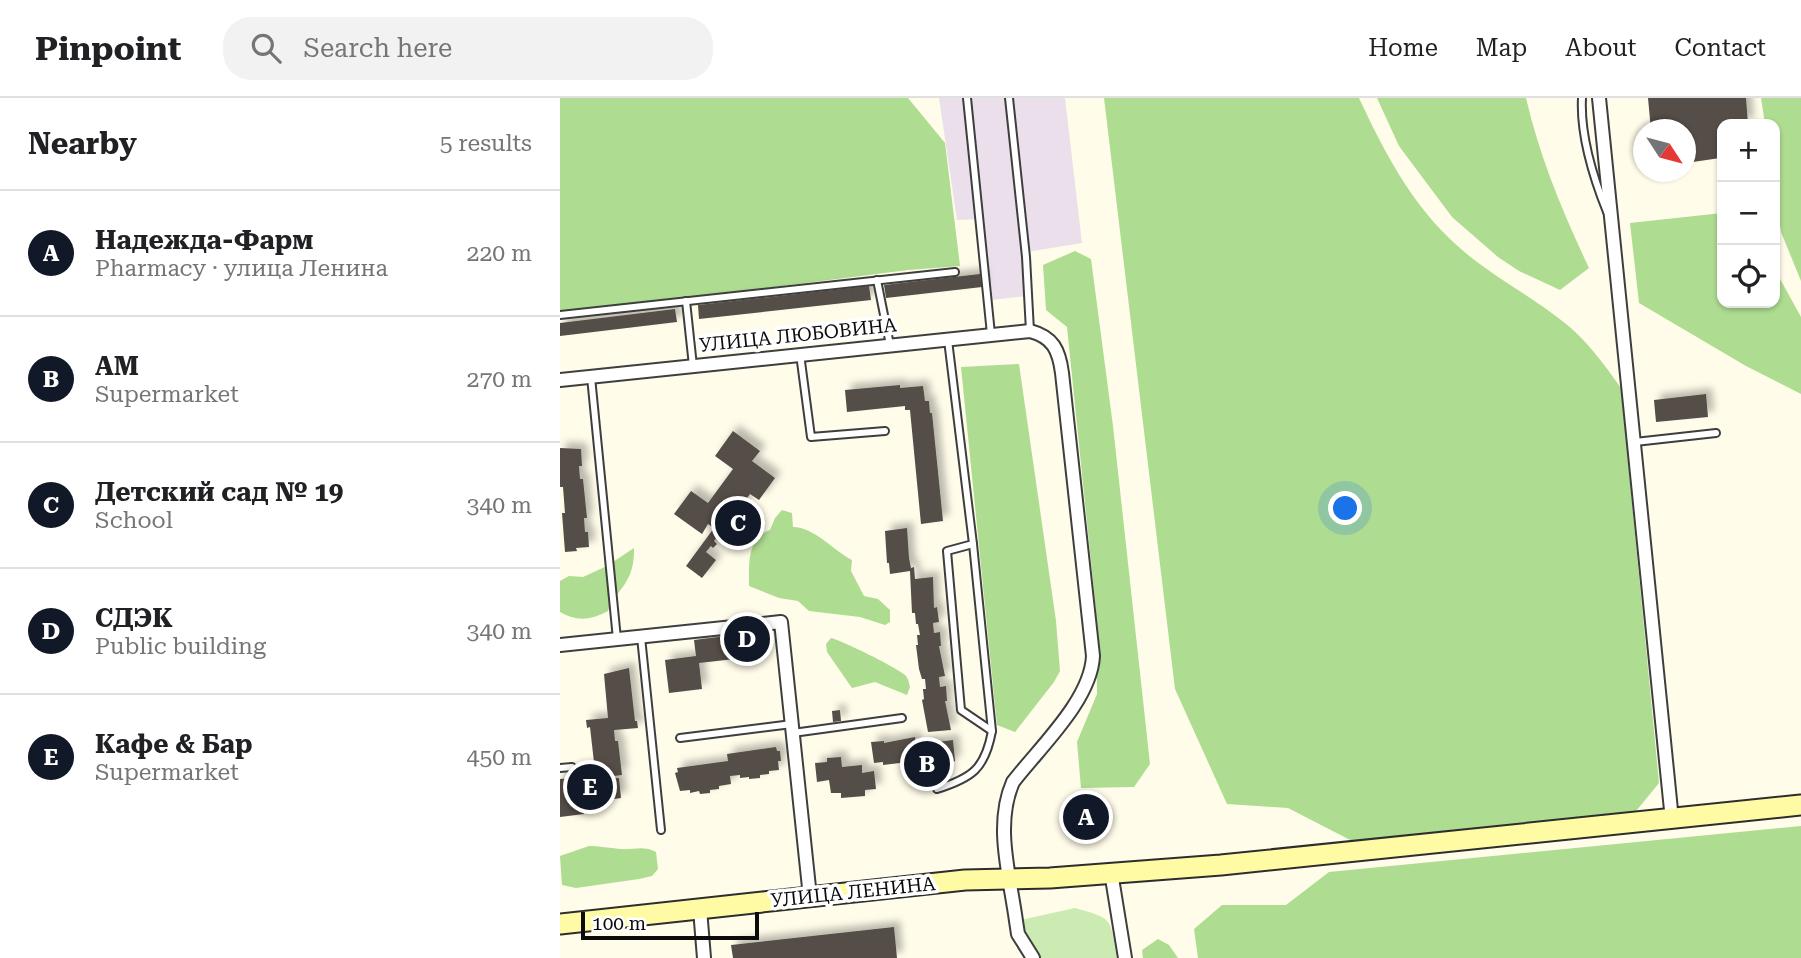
<!DOCTYPE html>
<meta charset="utf-8">
<style>
:root{--surface:#fff;--page:#f2f2f2;--text:#202124;--muted:#757577;--line:#e0e0e0;--accent:#111827}
body{margin:0;font-family:"Roboto Serif",serif;background:var(--page);color:var(--text)}
.controls{position:absolute;right:21px;top:21px;display:grid;overflow:hidden;border-radius:14px;box-shadow:0 2px 5px #0004}
.controls button{width:63px;height:63px;display:grid;place-items:center;padding:0;border:0;border-bottom:2px solid var(--line);background:var(--surface);color:var(--text);font:35px sans-serif}
.compass{position:absolute;left:1073px;top:21px;width:63px;height:63px;border-radius:50%;background:var(--surface);box-shadow:0 2px 5px #0004;rotate:126deg}
.scale{position:absolute;left:21px;bottom:18px;width:178px;box-sizing:border-box;padding-left:7px;border:4px solid #0b0b0b;border-top:0;font-size:19px;line-height:24px;white-space:nowrap;color:#0b0b0b;-webkit-text-stroke:5px #fff;paint-order:stroke}
.you{position:absolute;left:786px;top:411px;width:24px;height:24px;margin:-18px;border:5px solid #fff;border-radius:50%;background:#1a73e8;box-shadow:0 0 0 10px #1a73e833}
.badge{display:grid;place-items:center;width:46px;height:46px;border-radius:50%;background:var(--accent);color:#fff;font-size:23px;font-weight:700}
.pin{position:absolute;translate:-50% -50%;border:4px solid #fff;box-shadow:0 2px 7px #0006}
.list{margin:0;padding:0;list-style:none}
h2{display:flex;justify-content:space-between;align-items:center;height:91px;margin:0;padding:0 28px;font-size:30px}
h2 small{font-size:23px;font-weight:400;color:var(--muted)}
.list li{display:grid;grid-template-columns:46px 1fr auto;gap:21px;align-items:center;box-sizing:border-box;height:126px;padding:0 28px;border-top:2px solid var(--line)}
.list b{display:block;font-size:26px;white-space:nowrap}
.list p{margin:0;font-size:23px;white-space:nowrap;color:var(--muted)}
.list em{font-size:23px;font-style:normal;color:var(--muted)}
.icon{flex:none;width:38px;height:38px;fill:none;stroke:currentColor;stroke-width:2;stroke-linecap:round;stroke-linejoin:round}
.map{position:relative;flex:none;width:1241px;height:860px;overflow:hidden}
header{display:flex;align-items:center;gap:42px;box-sizing:border-box;height:98px;padding:0 35px;background:var(--surface);border-bottom:2px solid var(--line)}
header strong{font-size:33px}
nav{display:flex;gap:38px;margin-inline-start:auto;font-size:24px}
.search{width:490px;height:63px;background:var(--page);display:flex;align-items:center;gap:18px;box-sizing:border-box;padding:0 24px;border-radius:28px;color:var(--muted);font-size:26px}
main{display:flex}
aside{flex:1;background:var(--surface)}
.map>svg:first-child{display:block}
.industrial{fill:#eadfeb}
.green{fill:#ccebb2}
.forest{fill:#aedc91}
.building{fill:#544d47;filter:url(#shadow)}
.lines{fill:none;stroke-linecap:round;stroke-linejoin:round}
.lane-casing{stroke:#3e3e3e;stroke-width:10}
.street-casing{stroke:#3e3e3e;stroke-width:16}
.secondary-casing{stroke:#2d2d2d;stroke-width:23}
.lane{stroke:#fff;stroke-width:6}
.street{stroke:#fff;stroke-width:12}
.secondary{stroke:#fffba5;stroke-width:19}
.labels{text-anchor:middle;dominant-baseline:central;stroke-width:7;stroke-linejoin:round;paint-order:stroke}
.street-label{font-size:19px;fill:#0b0b0b;stroke:#fff}
</style>
<header>
<strong>Pinpoint</strong>
<div class="search"><svg class="icon" aria-label="search" viewBox="0 0 24 24"><circle cx="10" cy="10" r="6"/><path d="M15 15l6 6"/></svg>Search here</div>
<nav><a>Home</a><a>Map</a><a>About</a><a>Contact</a></nav>
</header>
<main>
<aside>
<h2>Nearby<small>5 results</small></h2>
<ul class="list">
<li><span class="badge">A</span><div><b>Надежда-Фарм</b><p>Pharmacy · улица Ленина</p></div><em>220 m</em></li>
<li><span class="badge">B</span><div><b>АМ</b><p>Supermarket</p></div><em>270 m</em></li>
<li><span class="badge">C</span><div><b>Детский сад № 19</b><p>School</p></div><em>340 m</em></li>
<li><span class="badge">D</span><div><b>СДЭК</b><p>Public building</p></div><em>340 m</em></li>
<li><span class="badge">E</span><div><b>Кафе &amp; Бар</b><p>Supermarket</p></div><em>450 m</em></li>
</ul>
</aside>
<div class="map">
<svg width="1241" height="860" viewBox="0 0 1241 860">
<defs>
<filter id="shadow"><feDropShadow dx="6" dy="-6" stdDeviation="3.5" flood-color="#0004"/></filter>
</defs>
<rect width="100%" height="100%" fill="#fffcea"/>
<polygon class="industrial" points="379,0 505,0 522,145 461,155 467,198 431,202 424,121 397,122"/>
<path class="green" d="M515 810C555 821 550 821 557 860H473L456 823Z"/>
<g class="forest">
<polygon points="0,0 348,0 385,45 400,168 348,172 0,216"/>
<path d="M544 0H799C823 51 848 100 888 139 922 173 964 193 1001 222 1025 240 1044 266 1061 290L1099 685 1072 718 796 745 728 710 667 706 615 591Z"/>
<path d="M817 0H966C980 60 1003 115 1029 170L1000 192 959 173 938 159 892 119 839 48Z"/>
<polygon points="1201,0 1241,0 1241,183 1221,134 1215,93 1215,26 1205,26"/>
<polygon points="1162,115 1162,205 1215,205 1215,156 1219,179 1241,219 1241,296 1186,268 1079,205 1070,125"/>
<polygon points="515,153 531,161 553,328 590,666 574,689 521,690 517,644 537,596 536,513 507,229 486,212 483,167"/>
<polygon points="459,266 496,523 500,573 494,584 455,634 437,627 401,269"/>
<path d="M222 412 232 415 233 429C254 429 273 452 292 462L291 473 304 498 318 501 330 512V524L325 527 300 519 249 513 238 503 219 500 189 488C189 466 187 440 210 432L215 420Z"/>
<path d="M74 450C74 462 73 473 66 484 59 496 54 497 48 513 31 522 17 524 0 514V483L9 478 23 479 47 468Z"/>
<path d="M271 540C281 542 342 572 346 578 349 582 349 586 350 589L347 597 315 584 292 590 267 554 266 546Z"/>
<polygon points="1241,728 1241,860 638,860 634,831 662,807 726,807 769,774"/>
<path d="M29 748C40 748 49 750 60 751 73 752 84 747 96 754L98 771 92 778 79 781 16 790 2 787 0 758Z"/>
<polygon points="598,841 609,847 618,860 583,860 582,852"/>
</g>
<g class="building">
<polygon points="1088,0 1186,0 1188,26 1162,26 1162,30 1157,31 1160,60 1126,65 1126,32 1091,32"/>
<polygon points="420,176 422,189 326,200 324,187"/>
<polygon points="309,188 311,202 139,221 138,207"/>
<polygon points="115,211 117,224 0,238 0,225"/>
<polygon points="340,287 340,290 363,288 365,303 369,303 370,315 372,315 383,423 361,426 350,312 345,312 345,308 287,314 285,292"/>
<polygon points="1146,296 1148,319 1096,324 1094,302"/>
<polygon points="173,333 200,353 192,363 215,380 199,402 190,396 178,413 188,420 171,443 160,435 154,443 157,446 153,450 151,448 146,454 156,462 142,480 126,468 154,430 148,426 142,436 114,416 131,393 148,405 173,371 155,358"/>
<polygon points="0,350 21,351 22,368 19,368 20,381 23,381 27,420 24,420 25,434 28,434 29,449 16,450 17,453 5,454 2,415 5,415 3,389 0,389"/>
<polygon points="347,430 349,460 351,470 354,469 355,481 373,479 374,510 377,509 379,524 373,525 374,535 380,534 381,548 379,548 385,578 379,579 380,589 386,588 387,603 385,603 391,632 368,634 362,602 364,601 363,591 366,591 365,581 362,581 359,571 356,547 358,547 357,537 360,537 358,526 356,526 355,515 352,515 350,473 330,476 329,465 327,465 325,433"/>
<polygon points="199,534 201,558 139,565 142,591 109,595 105,562 136,558 134,542"/>
<polygon points="69,570 75,623 77,623 78,630 54,632 55,643 58,643 62,677 46,679 47,681 59,680 61,700 47,702 46,698 22,700 24,716 0,719 0,681 20,679 20,684 36,682 30,629 27,630 26,622 48,620 44,576"/>
<polygon points="280,612 281,623 273,624 272,613"/>
<polygon points="355,639 357,660 347,661 348,664 323,667 323,664 314,665 311,644 324,643 324,645"/>
<polygon points="393,642 395,663 365,674 362,646"/>
<polygon points="216,649 217,653 220,653 221,663 218,663 219,672 209,673 209,676 200,677 200,680 189,681 189,679 180,680 180,677 170,678 171,686 159,688 159,691 150,692 150,695 140,696 139,693 130,695 130,692 120,693 115,675 118,674 117,670 168,663 167,656"/>
<polygon points="281,659 282,669 302,667 302,675 314,673 316,691 305,692 305,698 281,700 281,695 271,695 269,682 257,684 255,665 267,664 267,660"/>
<polygon points="544,715 546,731 525,733 523,718"/>
<polygon points="334,829 337,860 173,860 171,847"/>
</g>
<g class="lines">
<g class="lane-casing">
<g id="lane">
<polyline points="407,0 431,236"/>
<polyline points="449,0 466,159 470,233"/>
<path d="M1022 0C1020 38 1033 79 1047 114"/>
<polyline points="317,182 330,247"/>
<polyline points="126,203 133,268"/>
<polyline points="0,217 395,174"/>
<polyline points="388,242 413,446 387,453 401,612 432,633"/>
<polyline points="240,256 251,339 325,333"/>
<polyline points="31,279 57,541"/>
<polyline points="1075,344 1156,335"/>
<polyline points="81,539 101,732"/>
<polyline points="233,635 342,620"/>
<polyline points="120,640 232,626"/>
<polyline points="0,670 12,669"/>
<path d="M377 691C412 680 425 671 432 633L413 446"/>
</g>
</g>
<g class="street-casing">
<g id="street">
<polyline points="1039,0 1112,722"/>
<path d="M0 282 470 233C493 239 499 252 502 275L533 558C531 602 480 649 453 684 434 727 450 778 456 823L458 836 473 860"/>
<polyline points="0,547 221,524 250,799"/>
<polyline points="551,774 565,860"/>
<polyline points="140,811 144,860"/>
</g>
</g>
<g class="secondary-casing">
<polyline id="secondary" points="0,826 405,782 490,780 661,767 1241,707"/>
</g>
<use href="#lane" class="lane"/>
<use href="#street" class="street"/>
<use href="#secondary" class="secondary"/>
</g>
<g class="labels">
<g class="street-label">
<text transform="translate(238 237) rotate(-6)">УЛИЦА ЛЮБОВИНА</text>
<text transform="translate(293 794) rotate(-6)">УЛИЦА ЛЕНИНА</text>
</g>
</g>
</svg>
<div class="controls">
<button>+</button>
<button>−</button>
<button><svg class="icon" aria-label="locate" viewBox="0 0 24 24"><circle cx="12" cy="12" r="6"/><path d="M12 2v4M12 18v4M2 12h4M18 12h4"/></svg></button>
</div>
<svg class="compass" viewBox="-18 -18 36 36"><path d="M0-13l5 13h-10z" fill="#e53935"/><path d="M0 13l5-13h-10z" fill="#757577"/></svg>
<div class="scale">100 m</div>
<div class="you"></div>
<div class="pin badge" style="left:526px;top:719px">A</div>
<div class="pin badge" style="left:367px;top:666px">B</div>
<div class="pin badge" style="left:178px;top:425px">C</div>
<div class="pin badge" style="left:187px;top:541px">D</div>
<div class="pin badge" style="left:30px;top:689px">E</div>
</div>
</main>
